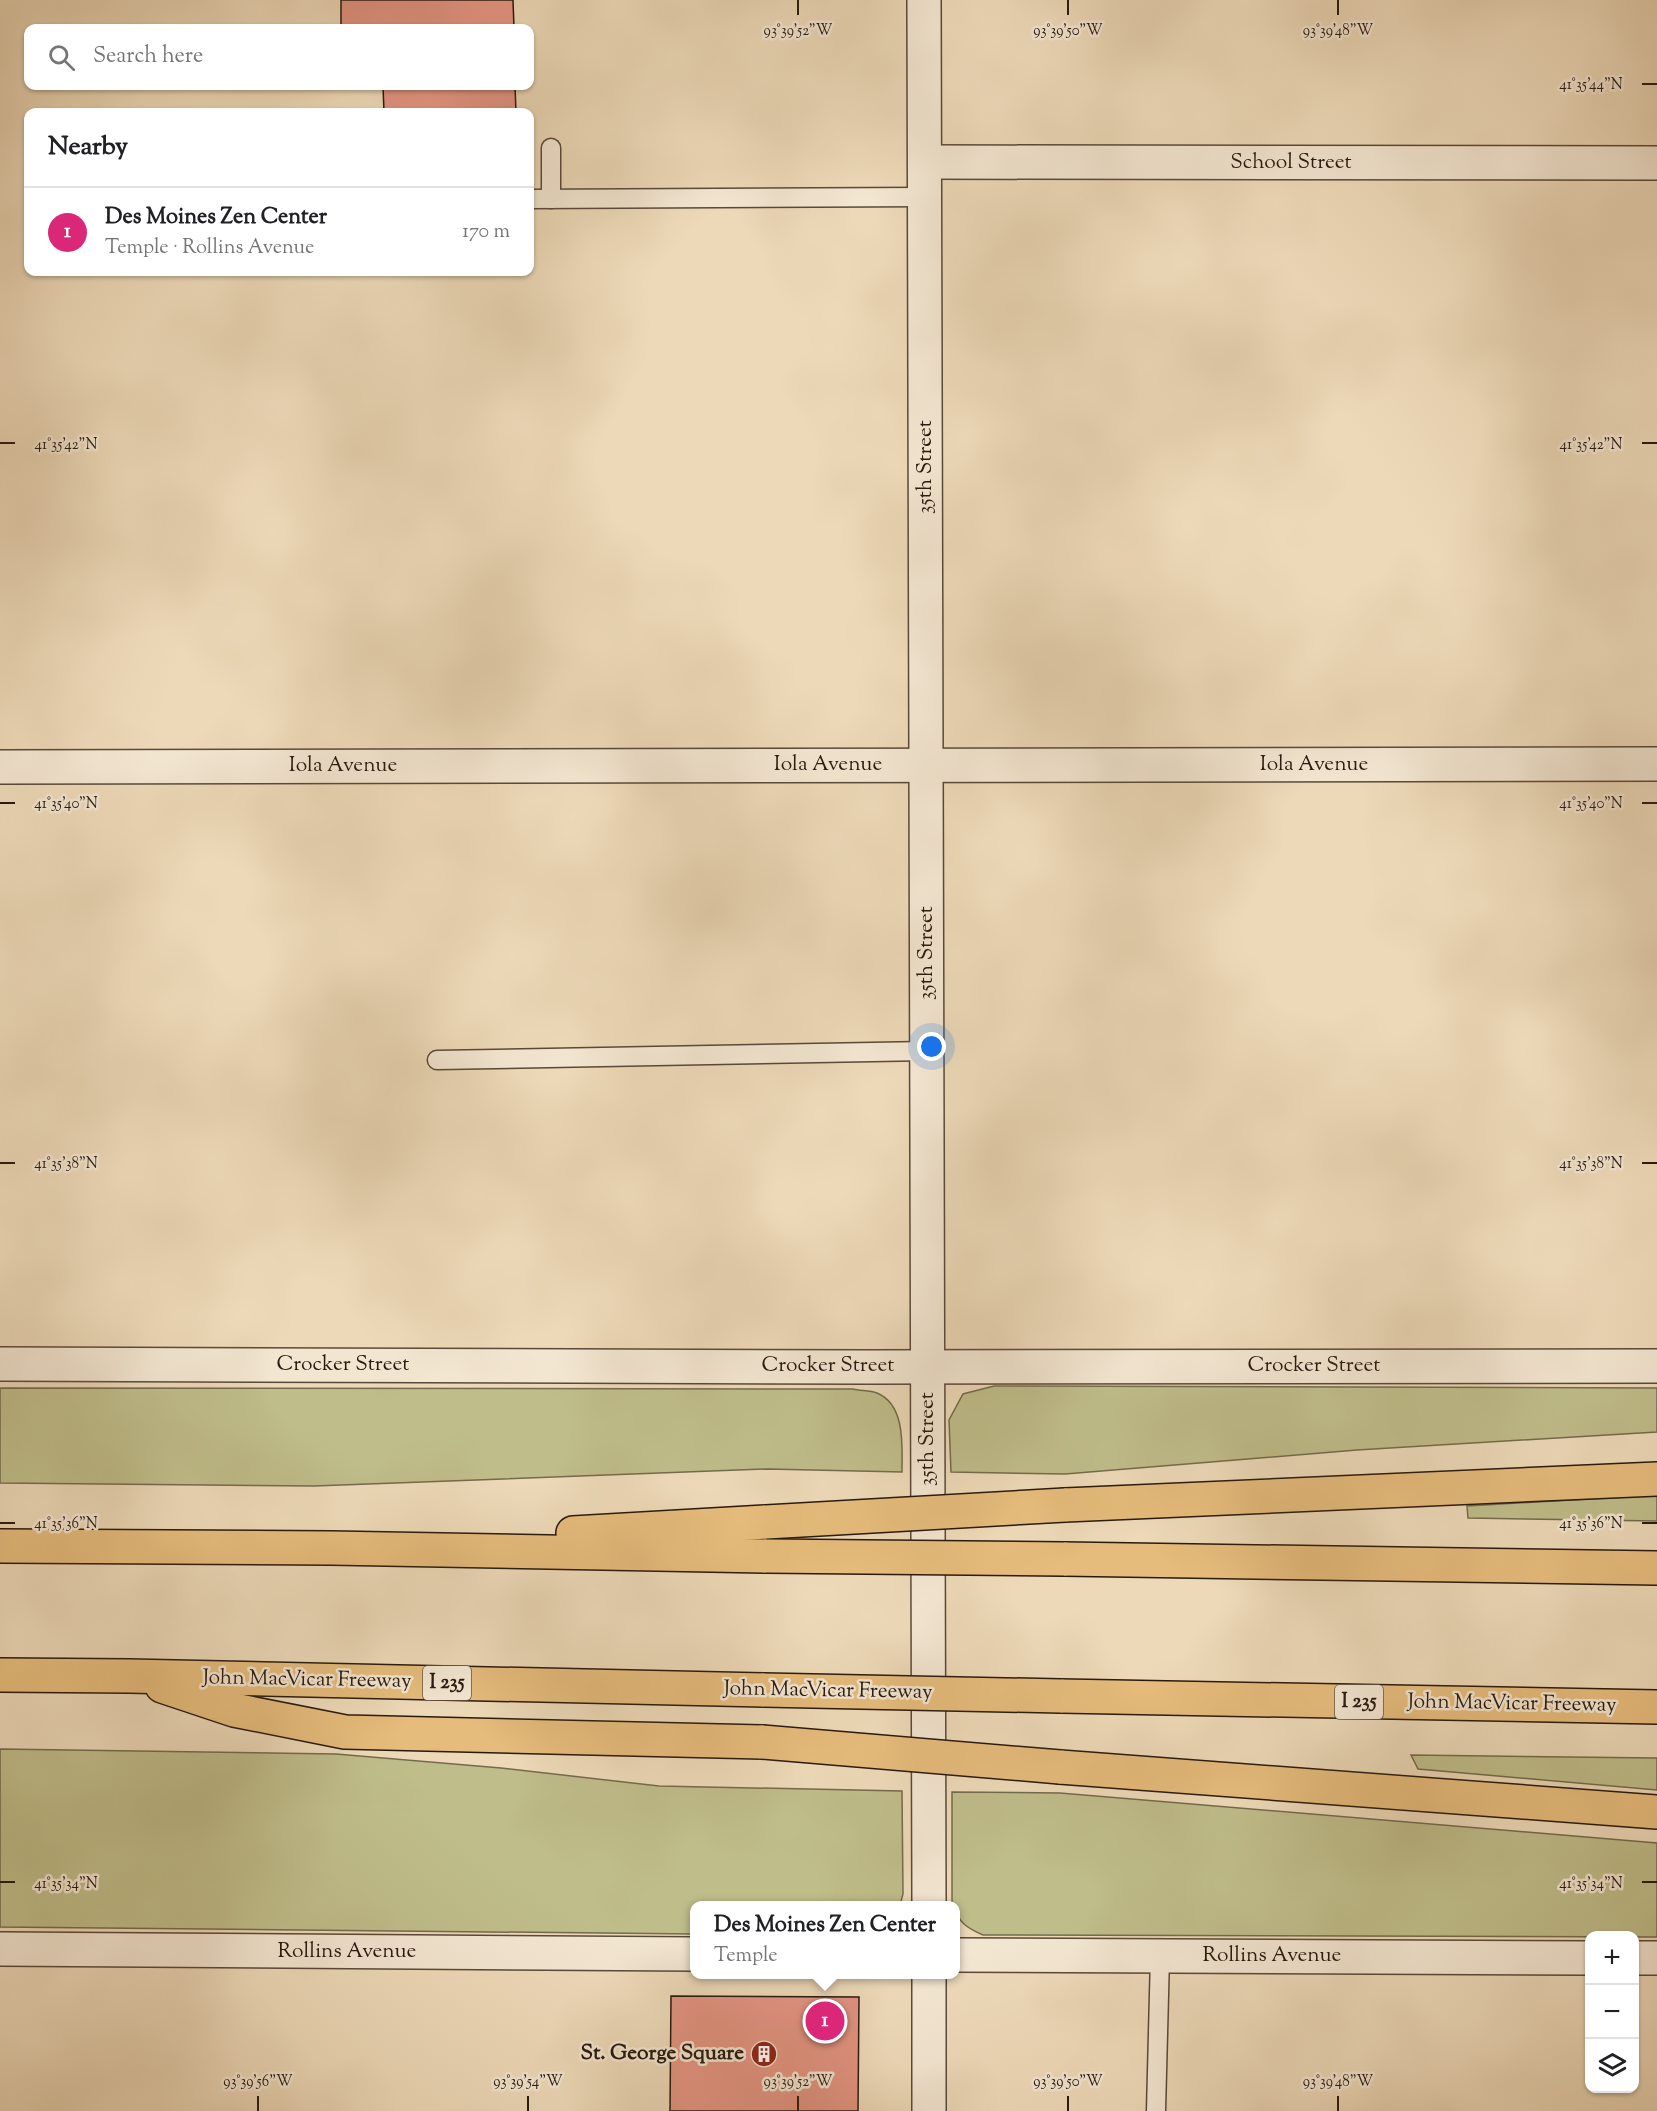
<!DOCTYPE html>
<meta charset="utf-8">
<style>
:root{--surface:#fff;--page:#f6f6f6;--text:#202124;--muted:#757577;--line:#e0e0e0;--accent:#db2777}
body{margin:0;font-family:"Sorts Mill Goudy",serif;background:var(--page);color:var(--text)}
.controls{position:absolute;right:18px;bottom:18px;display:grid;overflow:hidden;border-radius:12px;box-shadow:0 2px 4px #0004}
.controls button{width:54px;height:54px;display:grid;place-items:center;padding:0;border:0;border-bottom:2px solid var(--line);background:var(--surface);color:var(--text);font:30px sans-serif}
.you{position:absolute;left:932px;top:1047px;width:21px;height:21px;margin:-15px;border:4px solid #fff;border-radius:50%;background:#1a73e8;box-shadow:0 0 0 9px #1a73e833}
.badge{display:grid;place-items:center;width:39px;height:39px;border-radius:50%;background:var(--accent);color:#fff;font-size:20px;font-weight:700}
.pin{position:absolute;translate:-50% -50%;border:3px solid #fff;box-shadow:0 2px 6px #0006}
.popup{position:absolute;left:690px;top:1901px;width:270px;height:78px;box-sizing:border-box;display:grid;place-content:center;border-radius:12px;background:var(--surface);filter:drop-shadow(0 2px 4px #0005);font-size:20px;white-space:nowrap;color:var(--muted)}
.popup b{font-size:22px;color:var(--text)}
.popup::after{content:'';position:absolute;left:50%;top:100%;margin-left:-12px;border:12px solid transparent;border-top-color:var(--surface)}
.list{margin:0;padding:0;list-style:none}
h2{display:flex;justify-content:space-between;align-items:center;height:78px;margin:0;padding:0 24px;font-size:26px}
h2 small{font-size:20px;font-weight:400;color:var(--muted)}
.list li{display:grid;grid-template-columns:39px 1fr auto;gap:18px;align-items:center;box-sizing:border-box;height:90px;padding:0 24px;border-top:2px solid var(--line)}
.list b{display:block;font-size:22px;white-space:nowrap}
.list p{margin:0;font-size:20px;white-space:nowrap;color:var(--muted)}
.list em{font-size:20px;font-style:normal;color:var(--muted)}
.icon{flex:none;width:33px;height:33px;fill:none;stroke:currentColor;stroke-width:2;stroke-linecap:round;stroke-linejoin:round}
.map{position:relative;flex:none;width:1657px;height:2111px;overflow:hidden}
.search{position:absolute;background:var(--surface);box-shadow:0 2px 4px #0004;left:24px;top:24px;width:510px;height:66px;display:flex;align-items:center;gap:15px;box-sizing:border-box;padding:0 21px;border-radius:12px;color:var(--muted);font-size:22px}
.panel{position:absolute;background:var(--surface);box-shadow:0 2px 4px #0004;left:24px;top:108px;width:510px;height:168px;border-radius:12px}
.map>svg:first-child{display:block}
.green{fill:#bfbd8a;stroke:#746b4c;stroke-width:1.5}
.building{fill:#e39482;stroke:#28190e;stroke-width:1.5}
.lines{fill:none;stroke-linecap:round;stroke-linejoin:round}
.service-casing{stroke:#594938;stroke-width:21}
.minor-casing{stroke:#594938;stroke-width:36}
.tertiary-casing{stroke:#594938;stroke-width:36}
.motorway-casing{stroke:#28190e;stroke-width:36}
.service{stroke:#f3e6d1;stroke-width:18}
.minor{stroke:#f3e6d1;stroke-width:33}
.tertiary{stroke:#f3e6d1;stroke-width:33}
.motorway{stroke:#e6bc7c;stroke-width:33}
.motorway-bridge-casing{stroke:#28190e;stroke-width:36;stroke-linecap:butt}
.motorway-bridge{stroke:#e6bc7c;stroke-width:33}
.ticks{fill:none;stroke:#28190e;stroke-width:2}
.labels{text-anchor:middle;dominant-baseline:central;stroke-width:5;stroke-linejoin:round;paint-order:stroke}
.shield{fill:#f3e6d1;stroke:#655648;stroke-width:1.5}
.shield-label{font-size:20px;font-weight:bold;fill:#28190e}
.street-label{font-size:21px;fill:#28190e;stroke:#f3e6d1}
.poi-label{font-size:21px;font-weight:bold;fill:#28190e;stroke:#f3e6d1;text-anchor:end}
.ticks-label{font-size:15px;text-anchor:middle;fill:#28190e;stroke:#f3e6d1;stroke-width:5;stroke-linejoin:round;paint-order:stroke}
</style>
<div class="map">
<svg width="1657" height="2111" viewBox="0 0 1657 2111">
<rect width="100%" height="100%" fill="#edd9b8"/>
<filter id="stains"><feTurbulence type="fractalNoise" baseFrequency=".00333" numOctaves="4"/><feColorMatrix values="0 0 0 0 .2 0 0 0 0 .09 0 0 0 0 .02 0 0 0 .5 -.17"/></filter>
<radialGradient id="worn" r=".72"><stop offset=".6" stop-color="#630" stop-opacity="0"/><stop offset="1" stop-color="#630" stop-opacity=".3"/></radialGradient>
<g class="green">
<polygon points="994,1386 1657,1388 1657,1432 1357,1450 1065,1474 951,1472 949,1420 963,1394"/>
<path d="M0 1388 853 1389C860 1391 870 1390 877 1393 906 1405 902 1447 902 1472L767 1469 314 1486 0 1483Z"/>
<polygon points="1657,1495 1657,1521 1468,1518 1467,1506"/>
<polygon points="0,1749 336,1754 501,1768 659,1786 902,1791 903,1894 900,1905 694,1906 694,1934 0,1927"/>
<polygon points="1411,1755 1657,1758 1657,1790 1418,1769"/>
<path d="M952 1792 1060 1793 1657 1843V1937L983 1935C969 1929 956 1922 956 1906L952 1905Z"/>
</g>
<g class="building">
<polygon points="341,0 513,0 514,28 341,28"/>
<polygon points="383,86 515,86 516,112 384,112"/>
<polygon points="671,1996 859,1997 858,2111 670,2111"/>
</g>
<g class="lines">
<g class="service-casing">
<g id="service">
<polyline points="551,148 551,199"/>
<polyline points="530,199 925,197"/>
<polyline points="437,1060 927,1051"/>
<polyline points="1156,2111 1160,1956"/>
</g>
</g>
<g class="minor-casing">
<g id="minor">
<polyline points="925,162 1657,163"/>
<polyline points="0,767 1657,764"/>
<polyline points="0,1364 867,1367 1657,1366"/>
<polyline points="0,1949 694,1954"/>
<polyline points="956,1955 1590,1958"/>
<polyline points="1634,1958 1657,1958"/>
</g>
</g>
<g class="tertiary-casing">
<g id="tertiary">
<polyline points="924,0 929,1906"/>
<polyline points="929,1974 929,2111"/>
</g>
</g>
<g class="motorway-casing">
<g id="motorway">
<polyline points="1065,1505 1657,1479"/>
<polyline points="573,1533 766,1522"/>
<polyline points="0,1546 331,1548 766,1556"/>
<polyline points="1064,1559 1657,1568"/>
<polyline points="0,1675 129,1676 764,1690"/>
<polyline points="162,1686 234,1710 345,1732 762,1742"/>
<polyline points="1061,1696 1657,1707"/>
<polyline points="1060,1767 1657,1812"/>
</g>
</g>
<use href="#service" class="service"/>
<use href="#minor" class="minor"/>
<use href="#tertiary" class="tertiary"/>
<use href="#motorway" class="motorway"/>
<g class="motorway-bridge-casing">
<g id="motorway-bridge">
<polyline points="766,1522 1065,1505"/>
<polyline points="766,1556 1064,1559"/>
<polyline points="764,1690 1061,1696"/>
<polyline points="762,1742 1060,1767"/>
</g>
</g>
<use href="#motorway-bridge" class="motorway-bridge"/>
</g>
<path class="ticks" d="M798 0V15M1068 0V15M1338 0V15M1642 84H1657M0 443H15M1642 443H1657M0 803H15M1642 803H1657M0 1163H15M1642 1163H1657M0 1523H15M1642 1523H1657M0 1882H15M1642 1882H1657M258 2096V2111M528 2096V2111M798 2096V2111M1068 2096V2111M1338 2096V2111"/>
<defs>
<g id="building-disc" transform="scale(1.35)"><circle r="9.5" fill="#8f2418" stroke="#f3e6d1"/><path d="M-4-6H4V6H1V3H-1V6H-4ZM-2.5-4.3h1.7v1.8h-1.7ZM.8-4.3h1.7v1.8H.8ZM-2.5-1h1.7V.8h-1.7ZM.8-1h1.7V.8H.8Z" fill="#fff"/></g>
</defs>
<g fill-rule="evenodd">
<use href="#building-disc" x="764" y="2054"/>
</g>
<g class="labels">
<g class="shield">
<rect x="423" y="1666" width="48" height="34" rx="4.5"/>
<rect x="1335" y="1685" width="48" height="34" rx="4.5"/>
</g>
<g class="shield-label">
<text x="447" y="1683">I 235</text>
<text x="1359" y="1702">I 235</text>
</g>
<g class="street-label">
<text x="1291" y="163">School Street</text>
<text transform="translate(926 467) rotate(-90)">35th Street</text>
<text x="828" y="765">Iola Avenue</text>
<text x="1314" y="765">Iola Avenue</text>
<text x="343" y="766">Iola Avenue</text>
<text transform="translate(927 953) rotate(-90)">35th Street</text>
<text x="343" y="1365">Crocker Street</text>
<text x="828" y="1366">Crocker Street</text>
<text x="1314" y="1366">Crocker Street</text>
<text transform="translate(928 1439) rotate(-90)">35th Street</text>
<text transform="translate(307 1680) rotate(1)">John MacVicar Freeway</text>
<text transform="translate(828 1691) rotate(1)">John MacVicar Freeway</text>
<text transform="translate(1512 1704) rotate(1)">John MacVicar Freeway</text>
<text x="347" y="1952">Rollins Avenue</text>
<text x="1272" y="1956">Rollins Avenue</text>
</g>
<g class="poi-label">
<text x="744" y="2054">St. George Square</text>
</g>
</g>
<g class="ticks-label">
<text x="798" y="35">93°39'52"W</text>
<text x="1068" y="35">93°39'50"W</text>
<text x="1338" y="35">93°39'48"W</text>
<text x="1591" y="89">41°35'44"N</text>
<text x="66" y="449">41°35'42"N</text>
<text x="1591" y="449">41°35'42"N</text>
<text x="66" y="808">41°35'40"N</text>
<text x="1591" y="808">41°35'40"N</text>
<text x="66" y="1168">41°35'38"N</text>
<text x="1591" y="1168">41°35'38"N</text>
<text x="66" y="1528">41°35'36"N</text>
<text x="1591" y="1528">41°35'36"N</text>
<text x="66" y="1888">41°35'34"N</text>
<text x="1591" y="1888">41°35'34"N</text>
<text x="258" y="2086">93°39'56"W</text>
<text x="528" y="2086">93°39'54"W</text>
<text x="798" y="2086">93°39'52"W</text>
<text x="1068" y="2086">93°39'50"W</text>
<text x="1338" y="2086">93°39'48"W</text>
</g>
<rect width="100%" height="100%" filter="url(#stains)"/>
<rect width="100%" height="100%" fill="url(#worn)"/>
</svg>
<div class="controls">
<button>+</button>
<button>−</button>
<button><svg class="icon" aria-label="layers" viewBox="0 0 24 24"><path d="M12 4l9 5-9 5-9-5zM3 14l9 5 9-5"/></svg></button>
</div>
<div class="you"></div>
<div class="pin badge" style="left:825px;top:2021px">1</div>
<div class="popup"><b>Des Moines Zen Center</b>Temple</div>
<div class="search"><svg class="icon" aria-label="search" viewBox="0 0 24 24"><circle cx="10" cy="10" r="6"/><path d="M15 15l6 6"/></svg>Search here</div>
<section class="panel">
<h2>Nearby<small></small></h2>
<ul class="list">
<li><span class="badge">1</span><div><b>Des Moines Zen Center</b><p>Temple · Rollins Avenue</p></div><em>170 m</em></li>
</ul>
</section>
</div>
